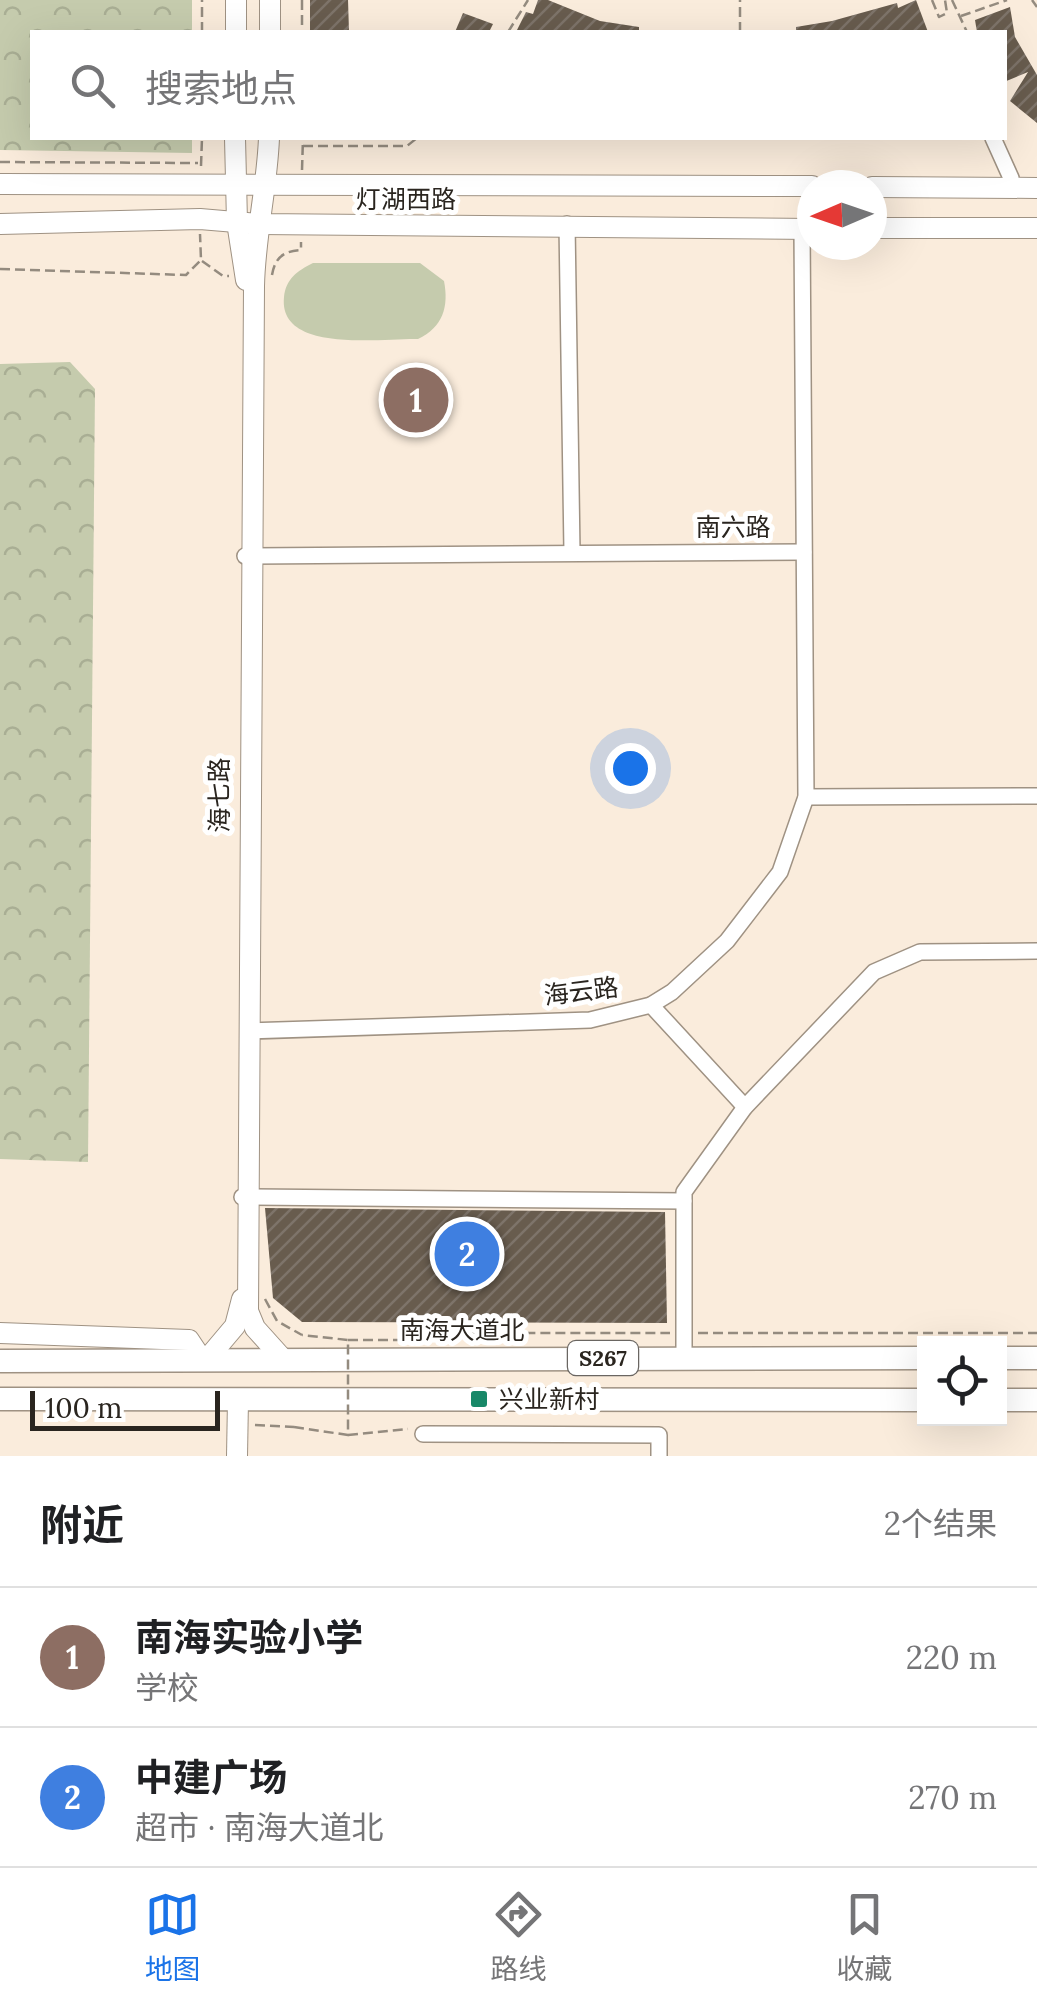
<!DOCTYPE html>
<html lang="zh">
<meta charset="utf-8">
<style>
:root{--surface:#fff;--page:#f6f6f6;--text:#202124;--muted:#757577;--line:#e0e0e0;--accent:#1a73e8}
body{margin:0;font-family:Lora,"Noto Sans SC",serif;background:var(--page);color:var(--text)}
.controls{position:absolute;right:30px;bottom:30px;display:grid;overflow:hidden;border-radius:0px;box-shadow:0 10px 40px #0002}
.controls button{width:90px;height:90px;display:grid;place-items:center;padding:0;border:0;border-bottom:2px solid var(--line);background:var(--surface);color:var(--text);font:50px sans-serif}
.compass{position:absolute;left:797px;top:170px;width:90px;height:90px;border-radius:50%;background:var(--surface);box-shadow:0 10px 40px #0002;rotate:268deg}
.scale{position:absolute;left:30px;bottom:25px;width:190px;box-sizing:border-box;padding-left:10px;border:5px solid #2a251f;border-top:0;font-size:28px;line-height:35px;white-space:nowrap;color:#2a251f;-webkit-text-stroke:8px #fff;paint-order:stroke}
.you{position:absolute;left:630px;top:768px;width:35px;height:35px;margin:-25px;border:8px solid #fff;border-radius:50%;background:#1a73e8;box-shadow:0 0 0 15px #1a73e833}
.badge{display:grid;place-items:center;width:65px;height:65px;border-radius:50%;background:var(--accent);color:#fff;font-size:32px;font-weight:700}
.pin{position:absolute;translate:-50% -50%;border:5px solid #fff;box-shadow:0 2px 10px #0006}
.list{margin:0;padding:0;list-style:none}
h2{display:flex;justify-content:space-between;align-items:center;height:130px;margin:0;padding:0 40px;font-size:42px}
h2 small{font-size:32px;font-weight:400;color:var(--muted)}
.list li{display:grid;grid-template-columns:65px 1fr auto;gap:30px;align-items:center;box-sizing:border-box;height:140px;padding:0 40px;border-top:2px solid var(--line)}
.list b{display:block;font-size:38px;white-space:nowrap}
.list p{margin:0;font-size:32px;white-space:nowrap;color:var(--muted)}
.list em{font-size:32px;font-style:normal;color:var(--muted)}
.icon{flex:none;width:55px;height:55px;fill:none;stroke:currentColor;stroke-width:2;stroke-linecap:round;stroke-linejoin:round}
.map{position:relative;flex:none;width:1037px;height:1456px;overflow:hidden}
.search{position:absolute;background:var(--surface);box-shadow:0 10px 40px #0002;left:30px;right:30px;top:30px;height:110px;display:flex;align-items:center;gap:25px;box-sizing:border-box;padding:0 35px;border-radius:0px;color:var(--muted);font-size:38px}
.sheet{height:410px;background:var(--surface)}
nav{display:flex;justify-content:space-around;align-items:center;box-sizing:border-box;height:140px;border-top:2px solid var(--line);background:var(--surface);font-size:28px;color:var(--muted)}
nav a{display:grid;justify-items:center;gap:5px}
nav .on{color:var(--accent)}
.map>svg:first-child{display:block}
.park{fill:url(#park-crowns)}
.garden{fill:#c5cbad}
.building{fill:url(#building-hatch)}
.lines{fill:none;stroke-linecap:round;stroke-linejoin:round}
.minor-casing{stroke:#9f9283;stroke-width:18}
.major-casing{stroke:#9f9283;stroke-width:22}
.highway-casing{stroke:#9f9283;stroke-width:25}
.path{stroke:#948b7f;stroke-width:2.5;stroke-dasharray:10 5;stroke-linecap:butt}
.minor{stroke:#fff;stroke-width:15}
.major{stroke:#fff;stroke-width:20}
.highway{stroke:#fff;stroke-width:22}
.path-bridge{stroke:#948b7f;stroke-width:2.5;stroke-dasharray:10 5;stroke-linecap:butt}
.poi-dot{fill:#188868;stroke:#fff;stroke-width:4}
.labels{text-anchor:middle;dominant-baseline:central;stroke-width:10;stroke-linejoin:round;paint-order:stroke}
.shield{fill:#fff;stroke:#6a6662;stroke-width:2.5}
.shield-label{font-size:22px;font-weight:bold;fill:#2a251f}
.street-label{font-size:25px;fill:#2a251f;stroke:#fff}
.poi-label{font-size:25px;fill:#2a251f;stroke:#fff;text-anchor:start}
</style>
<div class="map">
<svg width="1037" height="1456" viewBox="0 0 1037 1456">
<defs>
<pattern id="park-crowns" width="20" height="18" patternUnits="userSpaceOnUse" patternTransform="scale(2.5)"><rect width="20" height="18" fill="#c5cbad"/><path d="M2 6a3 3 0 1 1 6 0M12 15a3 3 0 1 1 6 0" fill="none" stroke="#a9ae94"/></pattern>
<pattern id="building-hatch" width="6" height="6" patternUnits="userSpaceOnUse" patternTransform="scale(2.5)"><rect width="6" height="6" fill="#685c4e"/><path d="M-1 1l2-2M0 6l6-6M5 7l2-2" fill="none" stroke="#7e746a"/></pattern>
</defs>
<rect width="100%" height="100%" fill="#faecdc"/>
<g class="park">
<polygon points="0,0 192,0 192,32 32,32 32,138 192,138 192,153 0,150"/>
<polygon points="70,362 95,389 88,1162 0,1159 0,364"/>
</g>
<path class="garden" d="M313 263H420L444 281C449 307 443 327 418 339 382 338 278 354 284 297 286 279 297 271 313 263Z"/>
<g class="building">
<polygon points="310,0 348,0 349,32 310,32"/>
<polygon points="538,0 548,0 600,21 639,27 639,32 516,32 526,12 533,14"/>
<polygon points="916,0 928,32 796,32 796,27 832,21 897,3 898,8"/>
<polygon points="1010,7 1015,37 1037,75 1037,123 1010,101 1028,72 1004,82 1004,32 977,32 975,20"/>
<polygon points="463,13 493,24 489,32 455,32"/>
<polygon points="265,1208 665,1212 667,1323 302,1322 273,1298"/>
</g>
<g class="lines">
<g class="minor-casing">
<g id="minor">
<polyline points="993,138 1011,178"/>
<polyline points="567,224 572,552"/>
<polyline points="245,556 804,552"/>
<polyline points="806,797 1037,796"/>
<polyline points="651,1005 745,1107"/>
<polyline points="250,1031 590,1020 651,1005 672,992 727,941 780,872 806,797 802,229"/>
<polyline points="242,1197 684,1201"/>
<polyline points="684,1358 684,1192 745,1107 874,972 920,952 1037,951"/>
<polyline points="423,1434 659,1435 659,1456"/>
</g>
</g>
<g class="major-casing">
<g id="major">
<polyline points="236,32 236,0"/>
<polyline points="270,32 270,0"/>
<polyline points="235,138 237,222 246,280"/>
<path d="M269 138C267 188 255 236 254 286L248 1311 255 1328 282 1358"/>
<polyline points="0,184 812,186"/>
<polyline points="872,187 1037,188"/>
<polyline points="0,224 200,219 259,224 812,229"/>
<polyline points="872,228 1037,228"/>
<polyline points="0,1333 189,1340 201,1358"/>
<polyline points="208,1358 235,1326 242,1299"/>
<polyline points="237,1456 238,1400"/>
</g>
</g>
<g class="highway-casing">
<g id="highway">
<polyline points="1000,1358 1037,1358"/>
<polyline points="0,1361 924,1358"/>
<polyline points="0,1399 924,1400"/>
<polyline points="1000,1400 1037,1400"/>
</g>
</g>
<g class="path">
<polyline points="302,0 302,32"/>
<polyline points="932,0 939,17 947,13 945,0"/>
<polyline points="952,0 967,32"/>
<polyline points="1032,0 1037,7"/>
<polyline points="961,16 1007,0"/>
<polyline points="202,32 202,0"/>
<polyline points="508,32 528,0"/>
<polyline points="740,32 740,0"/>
<polyline points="303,146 407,146 417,138"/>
<polyline points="0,162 198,163"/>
<polyline points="201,166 202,138"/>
<polyline points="302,170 303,138"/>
<polyline points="202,261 223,276 229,276"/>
<polyline points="0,269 186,275 201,260 200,234"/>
<path d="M272 275C275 258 283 251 301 250V242"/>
<polyline points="265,1299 277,1321 302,1335"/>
<polyline points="698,1333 1037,1333"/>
<polyline points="348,1340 408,1340 416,1333 670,1333"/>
<polyline points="255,1425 294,1427"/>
<polyline points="348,1435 408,1429"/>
</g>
<use href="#minor" class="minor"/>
<use href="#major" class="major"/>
<use href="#highway" class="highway"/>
<polyline class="path-bridge" points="294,1427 348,1435 348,1340 302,1335"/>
</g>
<rect class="poi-dot" x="469" y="1389" width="20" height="20" rx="5"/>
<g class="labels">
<rect class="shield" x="568" y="1341" width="70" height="34" rx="8"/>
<g class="shield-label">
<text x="603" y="1358">S267</text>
</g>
<g class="street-label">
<text x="406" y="199">灯湖西路</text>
<text x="733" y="527">南六路</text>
<text transform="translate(219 795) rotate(-90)">海七路</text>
<text transform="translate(581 991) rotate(-7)">海云路</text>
<text x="462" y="1330">南海大道北</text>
</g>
<g class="poi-label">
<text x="499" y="1399">兴业新村</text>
</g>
</g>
</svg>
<div class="controls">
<button><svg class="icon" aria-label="locate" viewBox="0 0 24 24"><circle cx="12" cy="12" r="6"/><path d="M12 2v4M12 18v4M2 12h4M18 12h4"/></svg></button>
</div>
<svg class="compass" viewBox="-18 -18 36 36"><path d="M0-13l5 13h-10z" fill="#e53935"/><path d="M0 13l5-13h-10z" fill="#757577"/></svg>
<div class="scale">100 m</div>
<div class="you"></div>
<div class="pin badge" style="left:416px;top:400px;background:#8d6e63">1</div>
<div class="pin badge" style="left:467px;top:1254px;background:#3f7fe0">2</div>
<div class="search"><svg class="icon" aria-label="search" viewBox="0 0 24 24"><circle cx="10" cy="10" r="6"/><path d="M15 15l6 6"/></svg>搜索地点</div>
</div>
<section class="sheet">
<h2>附近<small>2个结果</small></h2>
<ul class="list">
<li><span class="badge" style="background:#8d6e63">1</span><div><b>南海实验小学</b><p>学校</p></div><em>220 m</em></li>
<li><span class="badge" style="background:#3f7fe0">2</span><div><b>中建广场</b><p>超市 · 南海大道北</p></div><em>270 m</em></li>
</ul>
</section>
<nav>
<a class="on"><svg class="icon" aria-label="map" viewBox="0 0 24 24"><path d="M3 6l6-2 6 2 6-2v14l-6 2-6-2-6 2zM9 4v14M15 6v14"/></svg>地图</a>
<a><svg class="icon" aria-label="directions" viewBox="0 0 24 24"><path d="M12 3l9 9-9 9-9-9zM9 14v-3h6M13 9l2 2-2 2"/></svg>路线</a>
<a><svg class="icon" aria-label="saved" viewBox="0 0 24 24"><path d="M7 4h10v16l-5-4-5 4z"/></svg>收藏</a>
</nav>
